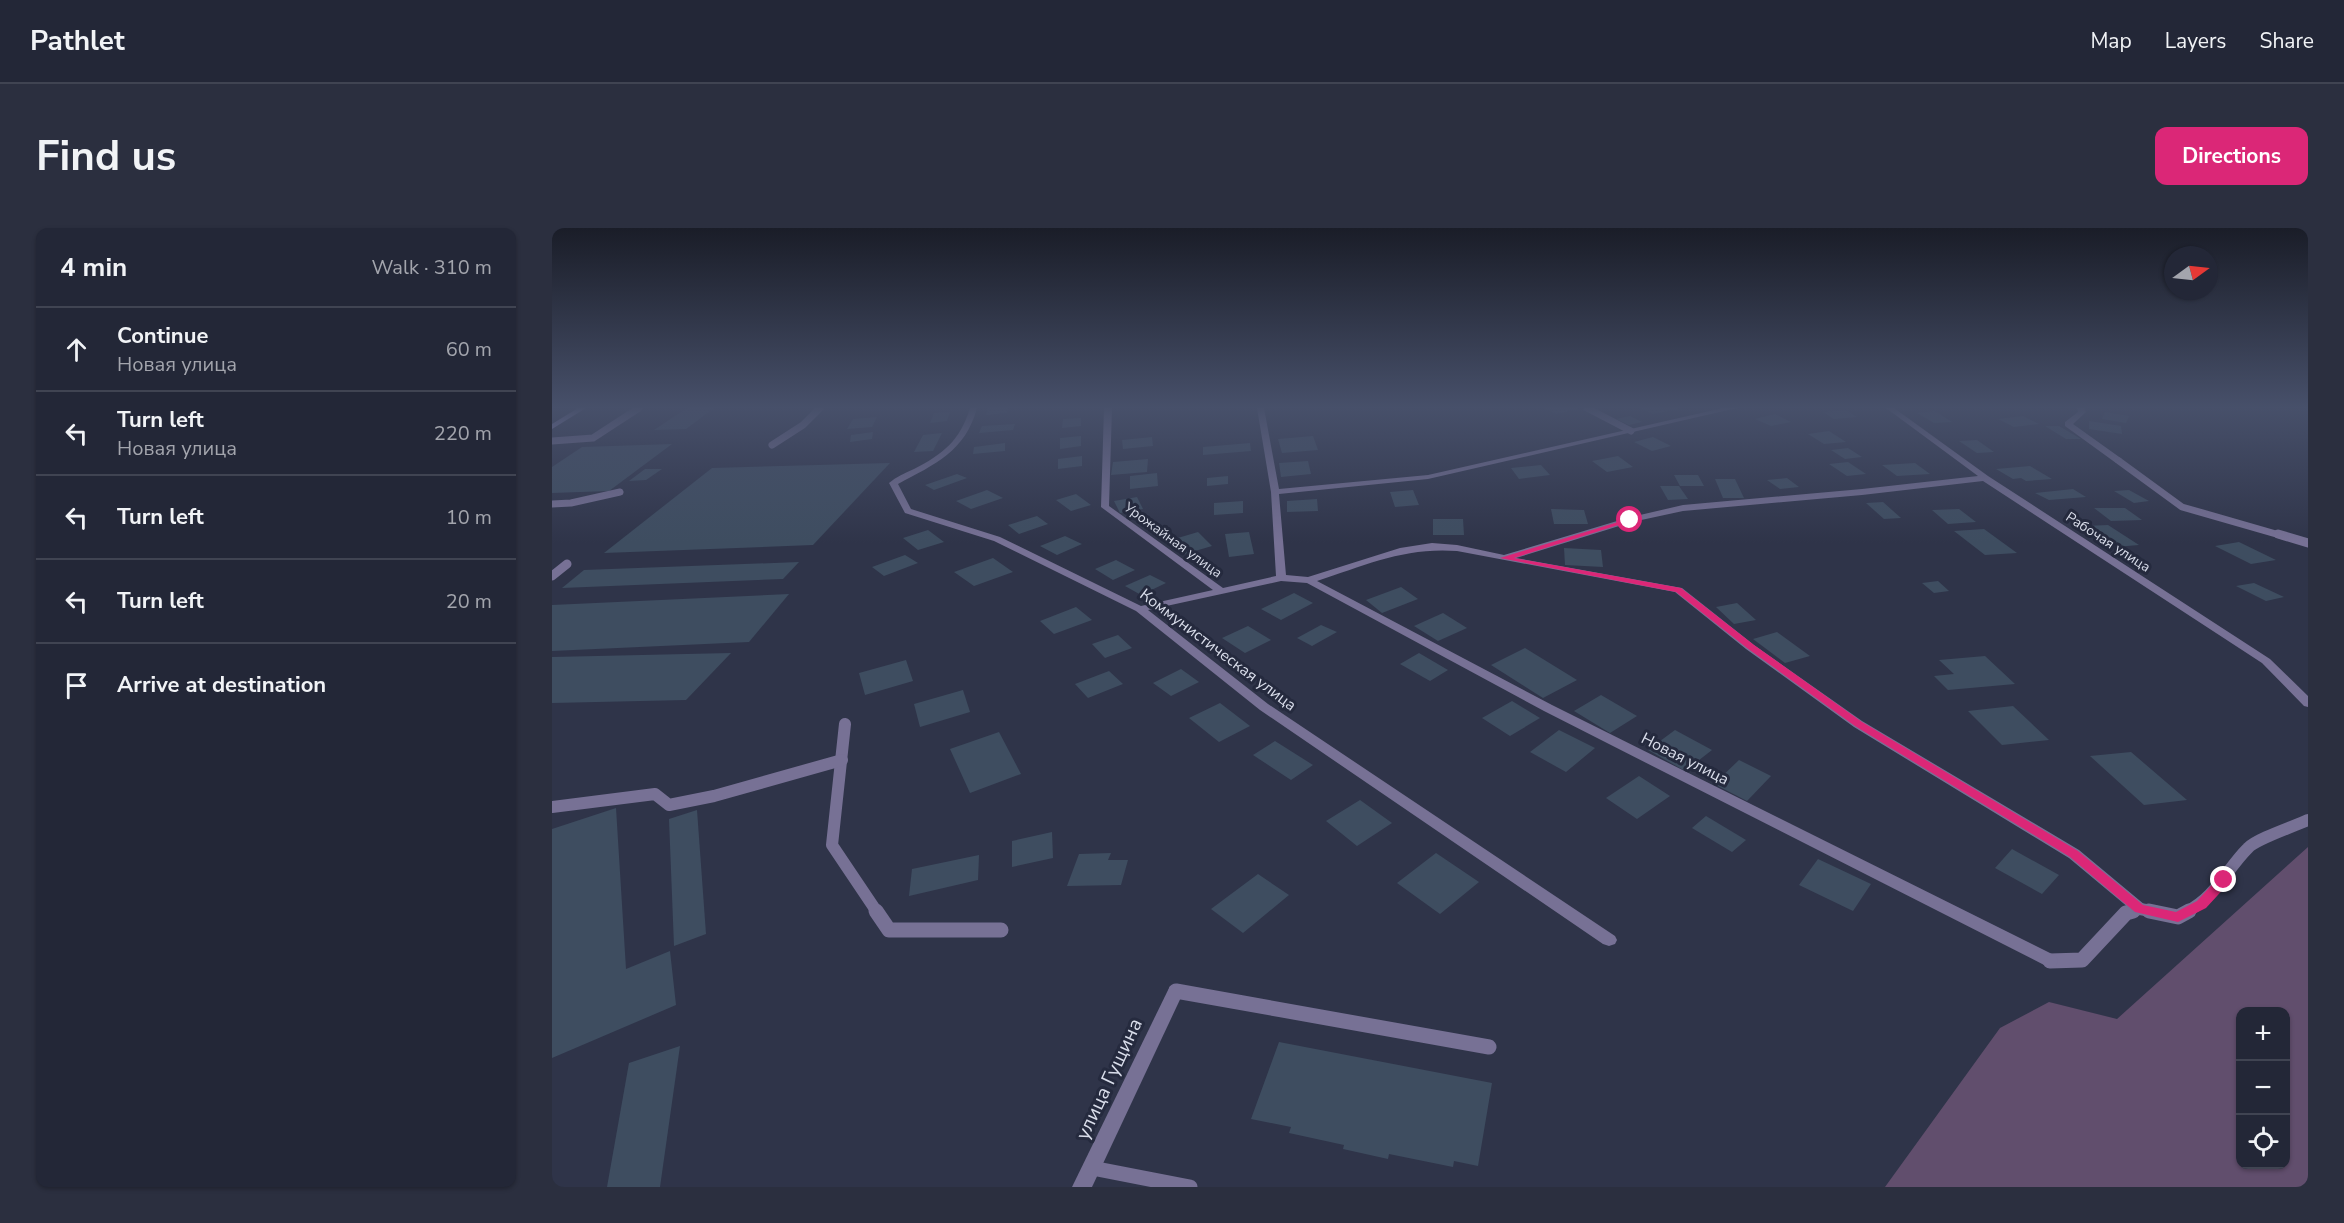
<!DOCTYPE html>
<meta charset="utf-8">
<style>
:root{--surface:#232737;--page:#2b2f3f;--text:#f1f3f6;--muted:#a3a5ad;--line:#404452;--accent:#db2777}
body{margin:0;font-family:"Nunito Sans",sans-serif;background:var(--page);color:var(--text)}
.controls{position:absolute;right:18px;bottom:18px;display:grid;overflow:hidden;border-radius:12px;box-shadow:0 2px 4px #0004}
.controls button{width:54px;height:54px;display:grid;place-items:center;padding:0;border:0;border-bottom:2px solid var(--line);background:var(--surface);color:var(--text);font:30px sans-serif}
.compass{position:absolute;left:1612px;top:18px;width:54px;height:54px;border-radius:50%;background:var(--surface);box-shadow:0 2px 4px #0004;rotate:75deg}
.stop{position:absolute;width:18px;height:18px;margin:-14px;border:4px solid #db2777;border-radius:50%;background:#fff}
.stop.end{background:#db2777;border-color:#fff;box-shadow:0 2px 6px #0008}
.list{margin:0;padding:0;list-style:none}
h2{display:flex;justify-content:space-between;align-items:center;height:78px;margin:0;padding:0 24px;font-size:26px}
h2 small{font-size:20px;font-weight:400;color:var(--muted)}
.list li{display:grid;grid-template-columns:39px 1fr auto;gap:18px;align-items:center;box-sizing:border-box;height:84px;padding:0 24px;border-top:2px solid var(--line)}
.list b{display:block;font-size:22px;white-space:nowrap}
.list p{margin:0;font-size:20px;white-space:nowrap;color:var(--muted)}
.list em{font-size:20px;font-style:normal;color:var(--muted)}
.icon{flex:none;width:33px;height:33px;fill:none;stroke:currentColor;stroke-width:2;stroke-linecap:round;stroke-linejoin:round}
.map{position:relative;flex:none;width:1756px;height:959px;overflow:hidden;border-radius:12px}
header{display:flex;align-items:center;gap:36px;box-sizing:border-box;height:84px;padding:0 30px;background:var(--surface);border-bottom:2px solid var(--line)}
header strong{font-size:28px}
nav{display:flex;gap:33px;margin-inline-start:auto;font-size:21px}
.intro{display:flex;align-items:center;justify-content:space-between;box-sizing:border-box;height:144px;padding:0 36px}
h1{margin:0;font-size:42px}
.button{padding:15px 27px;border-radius:12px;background:var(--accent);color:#fff;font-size:21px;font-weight:700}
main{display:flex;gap:36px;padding:0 36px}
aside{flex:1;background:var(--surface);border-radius:12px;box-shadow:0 2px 4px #0004}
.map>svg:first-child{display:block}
.green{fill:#614e6d;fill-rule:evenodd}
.building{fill:#3e4d60}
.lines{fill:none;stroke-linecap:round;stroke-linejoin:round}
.service-far3{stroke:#777195;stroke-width:7}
.service-far2{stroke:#777195;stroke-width:9}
.service-far1{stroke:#777195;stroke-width:12}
.service{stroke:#777195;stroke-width:15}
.minor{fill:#777195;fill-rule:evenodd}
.secondary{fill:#9c91cb;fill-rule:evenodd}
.route{fill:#db2777}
.labels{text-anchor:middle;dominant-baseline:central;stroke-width:6;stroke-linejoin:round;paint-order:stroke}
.far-street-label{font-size:14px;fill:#d9ddea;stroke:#252a3e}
.street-label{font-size:16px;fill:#d9ddea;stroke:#252a3e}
.near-street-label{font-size:20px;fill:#d9ddea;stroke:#252a3e}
</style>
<header>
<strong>Pathlet</strong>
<nav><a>Map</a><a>Layers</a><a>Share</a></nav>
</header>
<div class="intro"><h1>Find us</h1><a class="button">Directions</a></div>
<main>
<aside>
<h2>4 min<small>Walk · 310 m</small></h2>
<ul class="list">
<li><svg class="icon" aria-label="ahead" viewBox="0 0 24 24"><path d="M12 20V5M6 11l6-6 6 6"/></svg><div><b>Continue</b><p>Новая улица</p></div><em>60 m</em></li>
<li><svg class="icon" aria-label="left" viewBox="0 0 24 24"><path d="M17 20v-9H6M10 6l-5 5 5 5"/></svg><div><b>Turn left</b><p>Новая улица</p></div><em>220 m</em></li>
<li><svg class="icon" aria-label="left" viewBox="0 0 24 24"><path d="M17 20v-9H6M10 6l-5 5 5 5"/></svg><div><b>Turn left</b></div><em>10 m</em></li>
<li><svg class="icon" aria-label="left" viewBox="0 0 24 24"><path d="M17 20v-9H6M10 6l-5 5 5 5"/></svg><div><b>Turn left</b></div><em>20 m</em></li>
<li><svg class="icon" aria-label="arrive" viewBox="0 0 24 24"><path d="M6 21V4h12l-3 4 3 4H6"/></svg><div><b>Arrive at destination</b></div></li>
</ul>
</aside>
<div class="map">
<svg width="1756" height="959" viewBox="0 0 1756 959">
<rect width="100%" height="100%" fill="#2f3449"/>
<path class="green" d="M1756 619V959H1333L1448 800 1497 774 1565 791ZM1688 784H1734V936H1688Z"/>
<g class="building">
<polygon points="135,180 162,180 134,201 102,202"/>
<polygon points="436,180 456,180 455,185 434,187"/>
<polygon points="993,180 1026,180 1026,181 1004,186"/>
<polygon points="1089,180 1126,180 1126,181 1101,186"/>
<polygon points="1294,182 1305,189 1282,191 1271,184"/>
<polygon points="1383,183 1400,194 1382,195 1365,185"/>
<polygon points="398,184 395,193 378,195 382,185"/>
<polygon points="1553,184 1577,188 1574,195 1550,191"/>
<polygon points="1223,186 1239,194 1219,198 1203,191"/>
<polygon points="1078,188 1090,194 1077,197 1064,191"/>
<polygon points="1471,188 1487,196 1462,199 1446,191"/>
<polygon points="325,189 320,199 295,201 301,191"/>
<polygon points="529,190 529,198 510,200 511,191"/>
<polygon points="1537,193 1569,198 1570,206 1537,201"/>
<polygon points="463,196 461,202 427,205 430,198"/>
<polygon points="1493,198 1507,198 1529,211 1514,211"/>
<polygon points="1277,203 1294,214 1272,216 1256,206"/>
<polygon points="321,204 320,211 298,214 299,207"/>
<polygon points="390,205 381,223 362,224 371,207"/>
<polygon points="529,208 529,218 508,221 508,210"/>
<polygon points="761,208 766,222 730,225 726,211"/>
<polygon points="600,209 601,218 571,221 570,212"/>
<polygon points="1101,209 1119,218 1100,223 1082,214"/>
<polygon points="1425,212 1442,224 1425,225 1407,213"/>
<polygon points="453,215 453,223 421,226 422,219"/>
<polygon points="698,215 699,223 651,227 651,219"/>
<polygon points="120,216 57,263 0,265 0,239 30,219"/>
<polygon points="1296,220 1310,229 1293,231 1279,222"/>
<polygon points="530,228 530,238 506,241 506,231"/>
<polygon points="1066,228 1081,239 1055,244 1040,233"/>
<polygon points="596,231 595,244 559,247 561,234"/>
<polygon points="756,233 759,246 729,249 727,235"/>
<polygon points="1296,234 1314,246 1295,248 1277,236"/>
<polygon points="338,235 261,317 52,325 160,240"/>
<polygon points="1363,235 1378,246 1345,248 1330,237"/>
<polygon points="989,237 998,247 967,251 959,240"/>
<polygon points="1478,238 1500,251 1474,253 1469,250 1461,251 1444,241"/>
<polygon points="93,241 110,241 94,252 77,253"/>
<polygon points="605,245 606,258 578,261 578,248"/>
<polygon points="405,246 415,250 382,262 373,257"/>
<polygon points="1122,247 1146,247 1152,258 1128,258"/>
<polygon points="676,248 676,256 655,258 655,250"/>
<polygon points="1235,250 1247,259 1228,261 1215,252"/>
<polygon points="1163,251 1183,251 1192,270 1171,270"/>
<polygon points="1108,258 1127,258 1136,271 1116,272"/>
<polygon points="1521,261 1534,269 1497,272 1483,265"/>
<polygon points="435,262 451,270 419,281 404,273"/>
<polygon points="861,262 867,277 843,279 838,264"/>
<polygon points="1577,262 1597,273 1582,275 1562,263"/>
<polygon points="524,266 539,277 519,283 504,272"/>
<polygon points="585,269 591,281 568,285 562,273"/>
<polygon points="765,271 766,283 735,284 735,273"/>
<polygon points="691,273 691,285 662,287 662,275"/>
<polygon points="1331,274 1349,290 1332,291 1314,275"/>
<polygon points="1542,280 1573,280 1590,292 1559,293"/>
<polygon points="999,281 1032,282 1036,296 1002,296"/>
<polygon points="1407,281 1424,294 1396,296 1380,282"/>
<polygon points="485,288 496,296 467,306 456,297"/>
<polygon points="881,291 911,291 912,307 881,307"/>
<polygon points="1556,297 1587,317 1563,319 1533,298"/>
<polygon points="1432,301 1465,325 1433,327 1402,303"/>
<polygon points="376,302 392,314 366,322 351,310"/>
<polygon points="646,304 660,318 633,326 619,312"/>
<polygon points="697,304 702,326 677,329 673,306"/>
<polygon points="513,308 530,316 505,327 488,318"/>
<polygon points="1687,314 1724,332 1699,336 1663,318"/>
<polygon points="1012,320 1049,322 1051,339 1013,337"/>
<polygon points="353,327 366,335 332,348 320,339"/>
<polygon points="441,330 461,344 422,358 402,344"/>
<polygon points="564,332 583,342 561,352 543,341"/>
<polygon points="247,334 231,351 10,360 32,342"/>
<polygon points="598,347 614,355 589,367 573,358"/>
<polygon points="1386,353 1397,363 1382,365 1370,355"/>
<polygon points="1702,355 1732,369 1714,373 1684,358"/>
<polygon points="849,359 866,371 830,385 814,372"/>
<polygon points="742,365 761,375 729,392 709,381"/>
<polygon points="237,366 197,414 0,423 0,377"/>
<polygon points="1185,375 1204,392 1182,396 1164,379"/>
<polygon points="524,379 540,392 502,406 488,393"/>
<polygon points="891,385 915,400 886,413 862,398"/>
<polygon points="769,397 785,404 760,418 745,410"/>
<polygon points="696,398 719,412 693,425 670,410"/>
<polygon points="1225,404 1258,428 1233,435 1201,411"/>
<polygon points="566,407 580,420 553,430 540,416"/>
<polygon points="973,420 1025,452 991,470 939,437"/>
<polygon points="179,425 134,472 0,475 0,429"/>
<polygon points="867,425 896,442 878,453 848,436"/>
<polygon points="1433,428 1463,456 1396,462 1382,448 1402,446 1387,432"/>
<polygon points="354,432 361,453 313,467 307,445"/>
<polygon points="629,441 647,454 619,468 601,455"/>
<polygon points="557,443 571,456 536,470 523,456"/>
<polygon points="411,462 418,484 368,499 362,476"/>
<polygon points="1049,467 1085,488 1058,505 1022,483"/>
<polygon points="960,473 988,490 958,508 930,490"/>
<polygon points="668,475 698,498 667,514 637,490"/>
<polygon points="1461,478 1497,512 1450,517 1416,483"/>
<polygon points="1007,502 1043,520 1014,544 978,524"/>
<polygon points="1123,502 1160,522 1133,543 1096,522"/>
<polygon points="447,504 469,546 418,565 398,521"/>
<polygon points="723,513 761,537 739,552 701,527"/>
<polygon points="1579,524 1635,572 1592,577 1538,528"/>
<polygon points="1187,532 1219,548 1195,573 1162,556"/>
<polygon points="1087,548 1118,568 1085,591 1054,570"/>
<polygon points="808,572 840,595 805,618 774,593"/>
<polygon points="64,580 74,741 118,723 124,777 0,830 0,601"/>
<polygon points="145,582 154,706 122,718 117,591"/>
<polygon points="1154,588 1194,612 1180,624 1140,600"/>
<polygon points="500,604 501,630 460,639 460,613"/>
<polygon points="1460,621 1507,647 1490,666 1443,640"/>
<polygon points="559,625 556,632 576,632 569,657 515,658 527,626"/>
<polygon points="884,625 927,654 888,686 845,655"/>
<polygon points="427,627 426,652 357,668 360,641"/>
<polygon points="1266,631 1319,656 1301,683 1247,657"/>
<polygon points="706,646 737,667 691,705 659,681"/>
<polygon points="727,814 940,855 926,938 902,933 901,939 837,926 836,931 791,921 792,917 737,905 739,899 699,891"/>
<polygon points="128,818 108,959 55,959 77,835"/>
</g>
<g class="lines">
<g class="service-far3">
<polyline points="1035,180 1079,203"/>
<polyline points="0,213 41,210 87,180"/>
<polyline points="220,217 251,197 268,180"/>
<polyline points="1567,233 1630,279 1731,308"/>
<polyline points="0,276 19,275 68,264"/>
</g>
<g class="service-far2">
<polyline points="1726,306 1756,315"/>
<polyline points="0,348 15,336"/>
</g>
<g class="service-far1">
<polyline points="293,496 280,617 325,684"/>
<polyline points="0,579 103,566 117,577 162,568 290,532"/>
<polyline points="1576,684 1588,681 1605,684"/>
<path d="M1634 684C1665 668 1673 643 1696 620 1704 611 1743 598 1756 592"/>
</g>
<g class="service">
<polyline points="324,683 337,702 449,702"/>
<polyline points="1597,683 1626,689 1637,683"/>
<polyline points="1498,733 1530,732 1574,685 1581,683"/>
<polyline points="624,763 937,819"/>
<polyline points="540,940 638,959"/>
</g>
<g class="minor">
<path d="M418 180H425C413 224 383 236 346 256L359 281 448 309 589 378 661 362 549 279 552 180H560L557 278 671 360 724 348 719 264 705 180H712L727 261 876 247 1171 180H1185L876 251 727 266 734 347 756 349 848 320 880 315 905 317 952 327 1075 290 1131 277 1310 261 1426 248 1334 180H1342L1436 248 1718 431 1756 468V479L1752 478 1710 435 1431 253 1310 267 1131 283 1080 294 964 330 1130 360 1202 417 1310 493 1527 622 1593 677 1596 681 1593 685 1588 687 1583 685 1517 630 1302 499 1194 421 1123 364 905 323C853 319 814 337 765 353L1000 477 1504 728 1506 733 1504 738 1498 740 992 483 755 355 729 353 596 382 716 476 1063 708 1065 712 1063 716 1057 718 1051 716 708 482 584 383 442 313 353 285 337 255C344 249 353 245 362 241 391 226 408 213 418 180Z"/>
<polygon points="1525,180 1532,180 1534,184 1521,196 1570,231 1570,235 1564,235 1513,198 1513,194 1526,184"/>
<polygon points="624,756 630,758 632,763 540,959 520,959 618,758"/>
</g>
<polygon class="secondary" points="26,180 34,180 0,201 0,196"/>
</g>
<linearGradient id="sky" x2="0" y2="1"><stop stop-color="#1a1d28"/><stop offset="0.57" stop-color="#47506a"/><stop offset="1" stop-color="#47506a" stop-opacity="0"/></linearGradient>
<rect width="1756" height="315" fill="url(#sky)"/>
<polygon class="route" points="1076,291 1082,292 962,330 1129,360 1202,417 1310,494 1526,623 1591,677 1624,684 1645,673 1667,649 1676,649 1676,656 1654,680 1626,694 1583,684 1518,629 1303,498 1195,420 1124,364 948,330"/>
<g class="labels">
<g class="far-street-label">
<text transform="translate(621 312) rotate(36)">Урожайная улица</text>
<text transform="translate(1556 314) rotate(33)">Рабочая улица</text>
</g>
<g class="street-label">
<text transform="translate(666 422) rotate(37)">Коммунистическая улица</text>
<text transform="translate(1133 531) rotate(27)">Новая улица</text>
</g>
<g class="near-street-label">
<text transform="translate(557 851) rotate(-65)">улица Гущина</text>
</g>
</g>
</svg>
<div class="controls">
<button>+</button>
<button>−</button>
<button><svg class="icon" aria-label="locate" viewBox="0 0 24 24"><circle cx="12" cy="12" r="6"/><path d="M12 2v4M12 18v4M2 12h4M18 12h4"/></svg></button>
</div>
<svg class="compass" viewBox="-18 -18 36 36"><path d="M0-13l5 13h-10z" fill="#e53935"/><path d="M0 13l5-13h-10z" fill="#a3a5ad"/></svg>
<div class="stop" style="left:1078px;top:292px"></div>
<div class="stop end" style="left:1672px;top:652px"></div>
</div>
</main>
